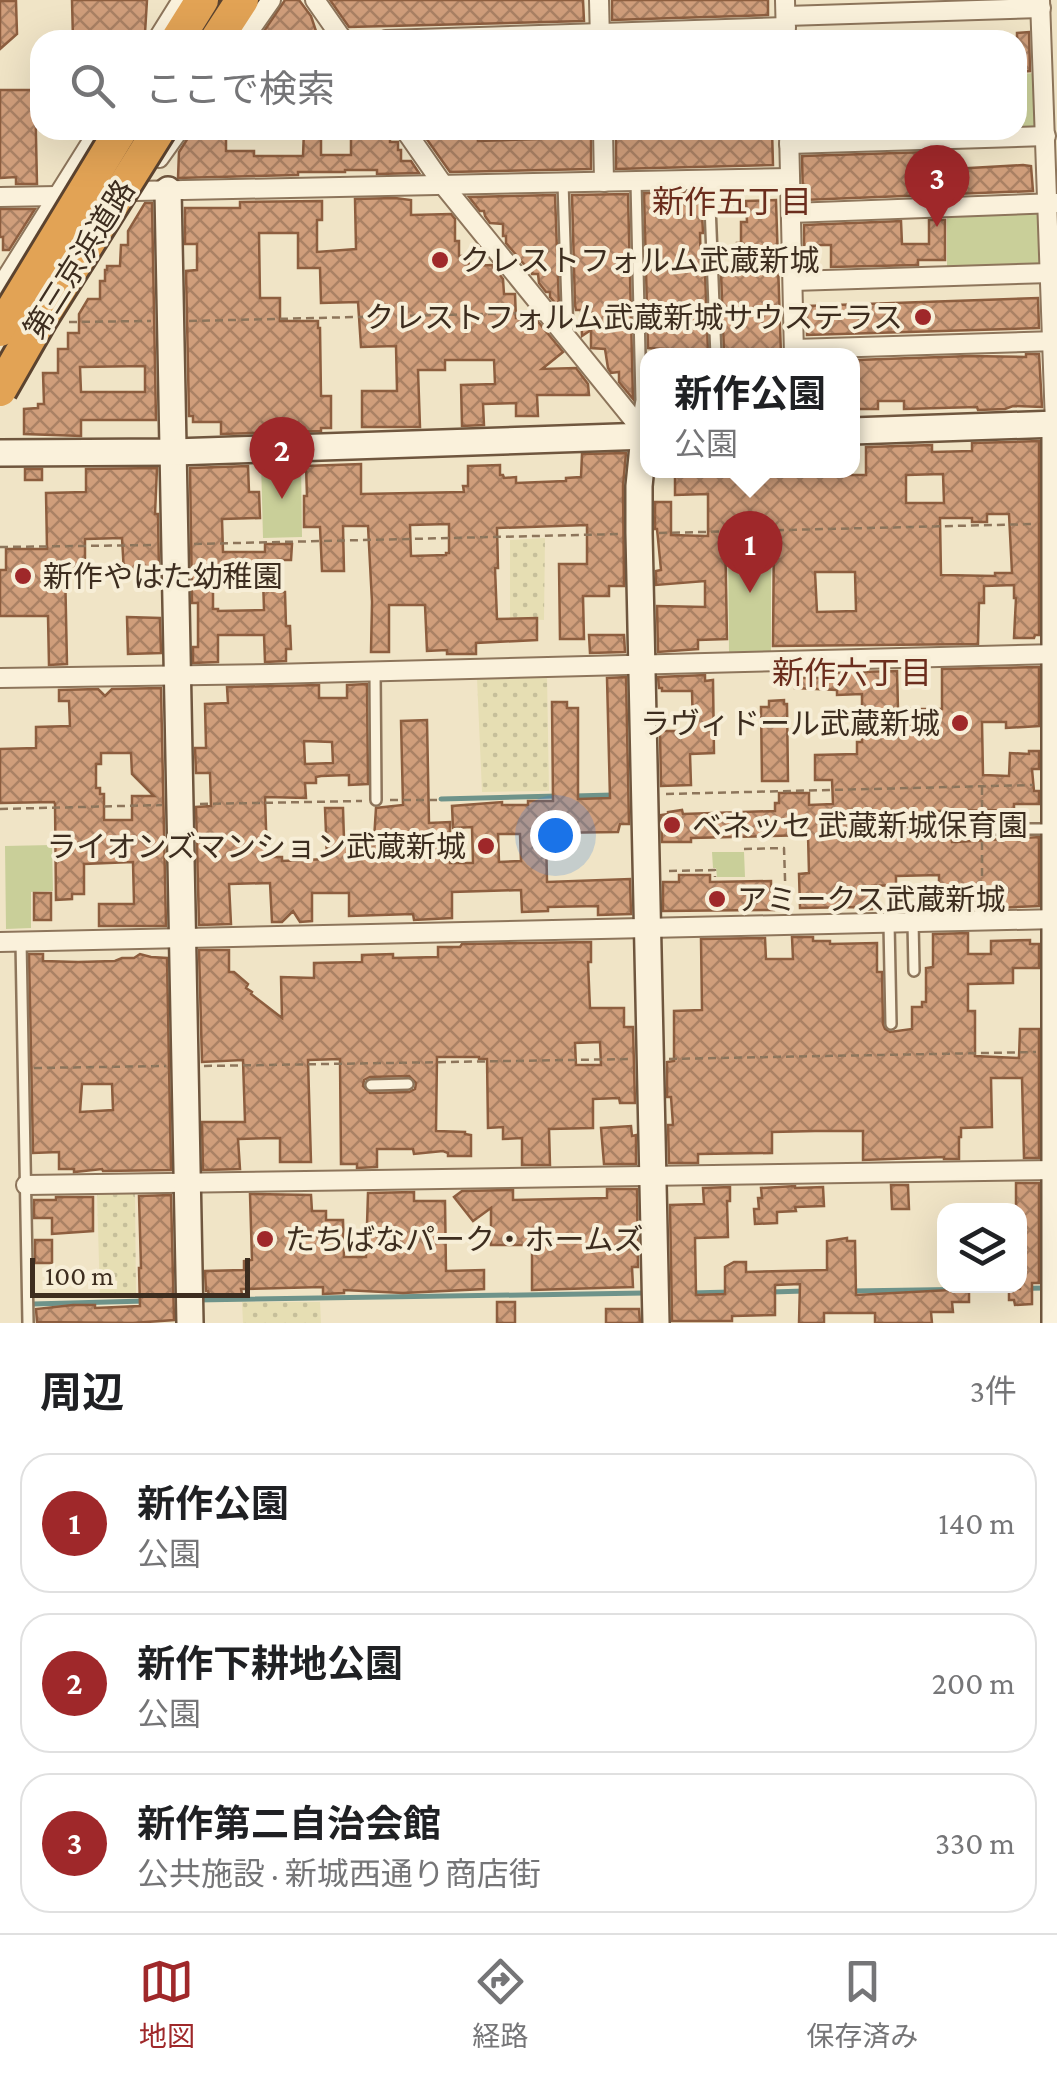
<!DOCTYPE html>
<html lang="ja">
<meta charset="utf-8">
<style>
:root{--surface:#fff;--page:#f2f2f2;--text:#202124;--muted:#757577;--line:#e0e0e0;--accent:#9f282a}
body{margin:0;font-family:"Crimson Pro","Noto Sans JP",serif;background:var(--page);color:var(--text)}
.controls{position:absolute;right:30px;bottom:30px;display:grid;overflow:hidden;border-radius:20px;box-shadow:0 10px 40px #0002}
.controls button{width:90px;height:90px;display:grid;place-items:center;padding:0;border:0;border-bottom:2px solid var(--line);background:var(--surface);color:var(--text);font:50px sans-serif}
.scale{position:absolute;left:30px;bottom:25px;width:220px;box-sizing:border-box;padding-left:10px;border:5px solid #3d2d1f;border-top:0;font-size:28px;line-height:35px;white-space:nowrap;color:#3d2d1f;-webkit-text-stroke:8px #f7eed7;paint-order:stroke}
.you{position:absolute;left:555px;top:835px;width:35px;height:35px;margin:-25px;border:8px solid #fff;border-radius:50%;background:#1a73e8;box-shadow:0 0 0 15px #1a73e833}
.badge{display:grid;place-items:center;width:65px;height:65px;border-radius:50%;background:var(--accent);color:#fff;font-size:32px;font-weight:700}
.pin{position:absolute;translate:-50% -82px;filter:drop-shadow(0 2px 5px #0008)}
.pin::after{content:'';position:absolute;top:52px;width:35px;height:30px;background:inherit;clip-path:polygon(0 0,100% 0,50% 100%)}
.popup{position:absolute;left:640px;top:348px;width:220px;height:130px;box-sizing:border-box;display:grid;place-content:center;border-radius:20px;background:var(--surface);filter:drop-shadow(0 2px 8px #0005);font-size:32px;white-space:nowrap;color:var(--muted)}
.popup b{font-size:38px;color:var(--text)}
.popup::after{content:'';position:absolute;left:50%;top:100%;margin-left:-20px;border:20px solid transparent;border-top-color:var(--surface)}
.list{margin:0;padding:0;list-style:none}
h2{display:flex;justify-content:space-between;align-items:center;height:130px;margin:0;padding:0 40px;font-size:42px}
h2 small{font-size:32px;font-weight:400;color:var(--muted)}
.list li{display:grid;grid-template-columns:65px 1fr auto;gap:30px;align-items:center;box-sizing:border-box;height:140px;margin:0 20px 20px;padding:0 20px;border:2px solid var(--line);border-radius:30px}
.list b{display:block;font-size:38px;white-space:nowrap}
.list p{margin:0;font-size:32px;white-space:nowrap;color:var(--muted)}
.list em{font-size:32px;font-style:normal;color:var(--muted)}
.icon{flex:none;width:55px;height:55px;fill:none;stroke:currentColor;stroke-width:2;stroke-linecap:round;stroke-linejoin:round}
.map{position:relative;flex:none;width:1057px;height:1323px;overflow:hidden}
.search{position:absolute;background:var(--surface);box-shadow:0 10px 40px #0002;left:30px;right:30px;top:30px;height:110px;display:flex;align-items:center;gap:25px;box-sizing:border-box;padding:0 35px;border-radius:30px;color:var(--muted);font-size:38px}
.sheet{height:610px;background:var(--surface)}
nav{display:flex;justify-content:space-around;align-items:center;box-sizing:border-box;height:140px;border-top:2px solid var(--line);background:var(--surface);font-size:28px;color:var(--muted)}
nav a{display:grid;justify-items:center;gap:5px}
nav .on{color:var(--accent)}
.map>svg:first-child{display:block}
.farmland{fill:url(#farmland-dots)}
.park{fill:#c9cf99}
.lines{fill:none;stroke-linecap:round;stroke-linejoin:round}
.stream{stroke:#6e938a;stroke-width:5}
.building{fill:url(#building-cross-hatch);stroke:#8d5e3f;stroke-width:2.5;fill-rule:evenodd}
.lane-casing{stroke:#8d755b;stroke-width:14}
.street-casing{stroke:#8d755b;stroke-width:22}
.secondary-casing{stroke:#6f563e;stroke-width:30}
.highway-casing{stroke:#5b432f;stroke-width:38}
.path{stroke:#8d755b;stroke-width:2.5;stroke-dasharray:8 5;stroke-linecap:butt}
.lane{stroke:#faf1db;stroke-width:9}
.street{stroke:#faf1db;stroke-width:18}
.secondary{stroke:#faf1db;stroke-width:25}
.highway{stroke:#e2a355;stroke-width:32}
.highway-bridge-casing{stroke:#5b432f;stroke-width:38;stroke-linecap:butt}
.highway-bridge{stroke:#e2a355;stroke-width:32}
.poi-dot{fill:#9f282a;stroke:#f7eed7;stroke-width:4}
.labels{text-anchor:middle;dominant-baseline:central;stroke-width:8;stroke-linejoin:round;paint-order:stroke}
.street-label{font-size:30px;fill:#3d2d1f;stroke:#f7eed7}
.poi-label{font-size:30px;fill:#3d2d1f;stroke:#f7eed7;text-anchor:start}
.neighbourhood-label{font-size:32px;fill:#6b2d1d;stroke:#f7eed7}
</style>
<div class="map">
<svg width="1057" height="1323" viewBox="0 0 1057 1323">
<defs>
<pattern id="farmland-dots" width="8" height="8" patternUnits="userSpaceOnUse" patternTransform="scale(2.5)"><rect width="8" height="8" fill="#e6deb3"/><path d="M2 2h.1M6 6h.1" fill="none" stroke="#c6bf9a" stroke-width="1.8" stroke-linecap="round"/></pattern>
<pattern id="building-cross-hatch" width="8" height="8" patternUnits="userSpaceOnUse" patternTransform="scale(2.5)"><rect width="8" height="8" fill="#d09e7b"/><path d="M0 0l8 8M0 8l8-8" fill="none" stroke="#aa8164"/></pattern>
</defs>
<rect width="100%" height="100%" fill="#f0e4c6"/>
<g class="farmland">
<polygon points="545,538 544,620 510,618 510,540"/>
<polygon points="547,675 549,791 482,792 477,678"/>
<polygon points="97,1193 135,1193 136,1298 100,1298"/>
<polygon points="242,1302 320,1302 321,1323 243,1323"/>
</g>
<g class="park">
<polygon points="1037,73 1038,125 1035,129 1017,130 1017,74"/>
<polygon points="1039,210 1042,268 947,272 947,212"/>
<polygon points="301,460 302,537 263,538 261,461"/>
<polygon points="771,533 771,652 729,653 728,534"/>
<polygon points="52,845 53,891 31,892 31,928 6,929 5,846"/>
<polygon points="712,852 744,852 745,877 717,877 716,868 713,868"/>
</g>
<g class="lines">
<g class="stream">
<polyline points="574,796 613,795"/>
<polyline points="441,799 558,796"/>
<polyline points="851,1291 1045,1288"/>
<polyline points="771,1292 805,1291"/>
<polyline points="691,1293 730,1292"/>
<polyline points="196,1300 645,1293"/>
<polyline points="33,1304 145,1301"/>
</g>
</g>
<g class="building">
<polygon points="72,0 147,0 145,33 140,33 140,40 73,40"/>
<polygon points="285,0 299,0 311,16 319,40 258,40"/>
<polygon points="330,0 583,0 584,21 349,27"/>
<polygon points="612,0 768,0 768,15 612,20"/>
<polygon points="0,1 16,1 17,34 0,49"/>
<polygon points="1029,32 1030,71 1017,72 1017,33"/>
<polygon points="0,90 35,90 37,184 16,184 16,177 0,178"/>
<polygon points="193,130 208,130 211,136 226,136 226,151 254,151 254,156 303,156 304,130 321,130 321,155 351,155 351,130 390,132 390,142 398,142 398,150 401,150 401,161 411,161 419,173 377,174 377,170 345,170 345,172 298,172 298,175 178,178 179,152"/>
<polygon points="426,130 477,132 478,141 568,138 568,130 591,130 591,169 450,172 426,138"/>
<polygon points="705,130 772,130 773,165 616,169 616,133"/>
<polygon points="928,152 929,195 803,200 802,156"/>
<polygon points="1023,165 1031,166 1033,191 954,194 953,169"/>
<polygon points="701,192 703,233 700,233 701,272 705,272 708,352 678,354 678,350 648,348 644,193"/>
<polygon points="628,194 633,399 619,382 619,372 611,373 608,368 605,349 591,348 591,330 582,336 581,310 576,310 575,305 572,195"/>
<polygon points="555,195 559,305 557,305 550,297 550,292 546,292 539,283 538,274 532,274 532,269 528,269 506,243 506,236 503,236 503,224 490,223 485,216 484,211 480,211 469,197"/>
<polygon points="395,198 411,200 411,215 451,214 455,219 455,241 459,241 459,256 468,256 469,266 492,265 503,279 504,294 515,294 516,318 535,318 563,352 542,369 576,368 588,384 589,395 537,395 538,416 516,416 516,403 483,404 484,425 462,426 461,385 495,384 494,360 445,360 445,370 418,370 420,427 362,427 362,391 397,391 396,346 361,347 358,302 321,303 320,268 298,268 298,233 259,233 260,298 280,298 280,321 318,321 318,328 320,328 321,396 331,396 331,428 321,428 321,431 221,434 221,422 193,422 193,416 189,416 186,271 197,270 197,244 185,244 185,208 240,208 240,202 322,201 322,220 317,220 317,252 356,249 355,199"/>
<polygon points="776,200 781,356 728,356 728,352 724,352 721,273 736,272 737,243 741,243 741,222 747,222 746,201"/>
<path d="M145 203H152L156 420H81V436L24 434V409L38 408V404H44L43 373H58V349H68V333H79V314L88 299H100V281H105V270H107V266H120L121 245H128V231ZM145 366V392H81L80 367Z"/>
<polygon points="0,209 35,209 9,250 3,250 3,237 0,237"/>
<polygon points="929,220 945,220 945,260 918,260 918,265 831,267 831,245 804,245 804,225 901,221 902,244 929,244"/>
<polygon points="1038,298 1039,328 807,335 807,306"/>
<polygon points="1026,354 1039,354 1042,407 1013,406 1005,409 978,410 977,407 904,409 904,401 878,401 878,409 852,409 852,387 856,387 856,360 970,356 1026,357"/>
<path d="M1039 441V635H1035L1034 638H1014L1016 598H1014V585L984 586V603H979L978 644 773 646 774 525 725 527 727 639 698 640V649L658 652 657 606 705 607V581L656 585V571L661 570 657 529H655V502H671V535L708 536V494L675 495V470H836L837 475H866V447L932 445V452L972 451V443ZM943 474 944 503H906V475ZM987 514H1009L1012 573H995V576L941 575 940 518H972V522H987ZM815 572H855L856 611 817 612Z"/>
<path d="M626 453 623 486 624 586H609V596H583L584 639H560L559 564H587V525L497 528 498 568H495L497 619 537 618V640L476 643V654H447V650L427 651 425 605H389V652H371L372 602 368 526H343L344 571H322L320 527H304V496H307L306 466 361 464V494L464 492 463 486H468V466L500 465V475H503L504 478 516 477V483L566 481V478L581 477 582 454ZM449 524V553H446V555L411 556 410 525Z"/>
<path d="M248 466 249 492H259L260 518 222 519 223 552H265V544H292L291 560H280L281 592H285L286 626H290L291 649H286V661L265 662 264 635H218V662L193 663V647H198V603H192L190 468ZM263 578 264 610 218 611V609H213V579Z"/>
<polygon points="157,468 155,514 158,514 159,573 124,573 122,538 85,539 85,566 65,566 67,664 49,665 48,616 0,616 0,570 6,570 6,549 47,549 46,493 86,492 86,469"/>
<rect x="25" y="469" width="17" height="11"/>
<polygon points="127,617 160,618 161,653 128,654"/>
<polygon points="589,635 624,635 625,652 590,653"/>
<polygon points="1039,667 1039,726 1006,728 1006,722 982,722 983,775 1009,776 1010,753 1029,754 1029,751 1039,751 1039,769 1032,769 1034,791 1039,791 1039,804 1014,804 1014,810 927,811 927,839 951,837 952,842 956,842 1039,837 1039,906 997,908 997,889 969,890 969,893 957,893 957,897 951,897 951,902 939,902 939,875 896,876 896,885 872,886 872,909 861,910 861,907 800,908 799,874 809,873 808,835 691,838 691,842 662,842 661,815 668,814 668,812 682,810 683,814 775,811 775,803 779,803 779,793 809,793 809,805 833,804 832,780 815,780 815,755 857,754 857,742 862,742 862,694 837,695 837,690 795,688 796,678 821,678 821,673 897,671 898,709 942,709 942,669"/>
<polygon points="705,675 705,681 713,680 714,753 690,754 691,785 661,786 660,731 693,731 692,691 662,691 662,688 659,688 658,677"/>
<path d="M626 677 629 824H620L618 832 546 833 547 882 630 879 631 914 598 915V906L548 907V911L522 912 521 890 452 892V918L414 920 413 914 349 916V893H312V921L300 922 293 911 282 922H272L270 883 229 884 231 924 199 925 196 807 211 806 210 773H196L195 748H206L205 704 228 703 227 687 319 685V698H347V685L367 684 368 784 349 785V775L321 776 316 777V783H305L306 798 265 797 267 857H282V861L327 859 325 808H343L344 840H374L376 808 403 805 401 721 427 720 429 823 450 822V863H473L472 827 453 828 452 806 502 802V805H528V801H553L552 702H567V708H578V799L610 798 607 678ZM304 741 332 742 333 763 305 764ZM498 834H520L521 861 499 862Z"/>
<path d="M161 688 166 926H99V904H134L133 862 84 864V894H72V899L56 900 55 804 54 802 0 803V749L36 748V727L70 726 69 701H59V690L98 689 105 696 112 689ZM101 753H131L132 774 154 796H132V820H104V794H100V788H96V764H101Z"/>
<polygon points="784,700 784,704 787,704 788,781 762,781 761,707 769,707 769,701"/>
<polygon points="679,875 710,875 710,882 771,881 771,886 774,886 774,910 663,911 663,882 679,882"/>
<rect x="34" y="893" width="17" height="27"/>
<polygon points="968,933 968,954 991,954 991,941 1030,940 1030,944 1039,944 1039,968 1013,968 1013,983 968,984 968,1011 975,1011 975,1056 1019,1058 1020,1029 1039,1029 1039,1158 1024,1158 1022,1078 991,1078 992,1127 961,1128 961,1137 959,1137 959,1159 944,1159 944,1157 863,1160 863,1131 815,1131 772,1132 772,1153 698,1154 698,1163 669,1163 668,1125 673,1125 671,1097 667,1097 667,1062 674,1061 674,1011 702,1010 701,939 765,938 766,959 793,959 792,937 813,937 813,941 830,941 830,944 877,943 877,972 882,972 883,1024 885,1029 890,1032 912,1029 912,1007 922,1007 922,1002 926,1002 926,968 933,967 933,934"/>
<path d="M591 942V962H588L590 1008H624V1027H633L635 1103H620L619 1098 593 1099V1128L549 1129 550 1165H522V1138L503 1139V1127L488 1128 487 1059H479V1057H437L436 1131 465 1132V1134L471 1135V1156H448V1153L443 1151 414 1154 413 1149H377V1167L357 1168V1164H341L340 1059 308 1060 311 1162H280V1138L238 1139 240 1169 203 1170 202 1122H245L243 1060 202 1062 199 950H229V972H234L248 984 246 988 252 992 251 994 282 1018 281 977 314 978V963L362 962V955L393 954V958L438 957V947H460L462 944ZM600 1042 601 1065H576L575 1043ZM409 1076 416 1083 415 1089 409 1092 370 1093 363 1086 364 1080 370 1077Z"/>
<path d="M29 954H43V961L78 962 115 961 122 958H134L140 954 151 957 167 958 171 1170 103 1171 102 1169 74 1172V1169H59V1152L33 1153ZM82 1084H112L113 1110 80 1112Z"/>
<polygon points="631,1126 632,1136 636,1135 636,1164 604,1164 601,1128"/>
<polygon points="1016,1183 1039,1183 1039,1283 1032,1283 1032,1304 1015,1305 1014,1300 1009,1300 1009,1289 1020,1289 1020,1210 1016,1210"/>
<polygon points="891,1185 908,1185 909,1209 892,1209"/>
<polygon points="795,1186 795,1188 823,1187 824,1206 795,1207 796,1211 777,1212 777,1223 755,1224 754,1209 759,1209 758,1198 762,1198 761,1188"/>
<polygon points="730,1187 730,1201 727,1201 728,1237 695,1238 696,1295 725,1294 725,1267 734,1262 746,1262 746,1272 827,1270 827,1241 847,1238 847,1241 855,1241 856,1295 969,1289 969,1302 952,1302 953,1312 931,1312 932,1323 875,1323 875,1313 824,1313 824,1323 799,1323 800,1284 775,1285 775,1315 732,1316 732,1321 672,1321 670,1205 704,1204 703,1188"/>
<polygon points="607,1189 637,1189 638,1267 632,1267 633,1287 532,1290 532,1245 491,1245 491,1208 473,1221 454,1197 462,1191 513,1190 513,1200 607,1198"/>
<polygon points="414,1192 414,1201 445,1201 446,1271 484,1270 484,1289 403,1293 344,1290 344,1293 323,1294 323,1287 241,1289 242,1294 209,1295 208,1291 206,1291 205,1271 244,1270 244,1261 252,1260 250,1194 311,1195 312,1211 326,1211 326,1220 343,1220 344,1257 366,1257 368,1193"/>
<polygon points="171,1195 174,1320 133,1323 37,1322 36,1309 73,1305 95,1305 95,1308 140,1306 139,1268 141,1268 139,1196"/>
<polygon points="56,1197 93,1197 93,1231 52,1234 52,1218 34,1218 34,1200 56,1200"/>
<rect x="35" y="1240" width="17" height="23"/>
<rect x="497" y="1302" width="18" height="21"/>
<polygon points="606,1309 639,1309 640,1323 606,1323"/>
</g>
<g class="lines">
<g class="lane-casing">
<g id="lane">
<polyline points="709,180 716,356"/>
<polyline points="636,182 641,400 637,424"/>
<polyline points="563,183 568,336"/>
<polyline points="375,671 376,800"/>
<polyline points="949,829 1051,829"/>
<polyline points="913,922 914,971"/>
<polyline points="889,923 891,1024"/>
<polyline points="21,941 28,1323"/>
<polyline points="371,1085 408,1084"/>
</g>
</g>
<g class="street-casing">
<g id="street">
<polyline points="315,0 343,40"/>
<polyline points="599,0 600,40"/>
<polyline points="785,0 786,40"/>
<polyline points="1040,0 1055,424"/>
<polyline points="786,16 1041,8"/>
<polyline points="157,40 182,0"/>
<polyline points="243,40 271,0"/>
<polyline points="386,40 786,27"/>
<polyline points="405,130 444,186 637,424 644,436"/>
<polyline points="603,130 604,182"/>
<polyline points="789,130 794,356"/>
<polyline points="940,139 942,207"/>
<polyline points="789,144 1046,136"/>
<polyline points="159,158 179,130"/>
<polyline points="121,186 136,191 790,178"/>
<polyline points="0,197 57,196"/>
<polyline points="791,213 1057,203"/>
<polyline points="793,281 1051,273"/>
<polyline points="0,288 99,130"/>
<polyline points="794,349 1057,341"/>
<polyline points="0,678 271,674 1057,654"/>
<polyline points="0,942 1057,919"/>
<polyline points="26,1185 1057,1170"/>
</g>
</g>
<g class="secondary-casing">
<g id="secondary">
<polyline points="168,190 190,1323"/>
<polyline points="852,431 1057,424"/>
<polyline points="644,436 639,486 639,533 656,1323"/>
<polyline points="0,453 174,452 648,436"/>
<polyline points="1055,1323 1055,424"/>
</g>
</g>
<g class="highway-casing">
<g id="highway">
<polyline points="177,40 202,0"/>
<polyline points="216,40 242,0"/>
</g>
</g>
<g class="path">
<polyline points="189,321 526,313"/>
<polyline points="69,322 151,321"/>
<polyline points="659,533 1036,524"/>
<polyline points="194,544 621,534"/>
<polyline points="0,547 156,545"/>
<polyline points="982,787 982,819"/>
<polyline points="666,794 1033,785"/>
<polyline points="390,800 438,800"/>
<polyline points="200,804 362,801"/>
<polyline points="0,809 162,805"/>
<polyline points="982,842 982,904"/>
<polyline points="744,849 784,848 786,909"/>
<polyline points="669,871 715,870 715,877"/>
<polyline points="669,1059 1036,1052"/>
<polyline points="204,1066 631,1059"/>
<polyline points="34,1068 166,1066"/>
</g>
<use href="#lane" class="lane"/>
<use href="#street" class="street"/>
<use href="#secondary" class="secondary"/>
<use href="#highway" class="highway"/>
<g class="highway-bridge-casing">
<g id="highway-bridge">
<polyline points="0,330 121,130"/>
<polyline points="0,390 40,320 159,130"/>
</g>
</g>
<use href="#highway-bridge" class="highway-bridge"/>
</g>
<g class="poi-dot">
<circle cx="440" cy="260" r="10"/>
<circle cx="923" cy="317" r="10"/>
<circle cx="23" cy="576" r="10"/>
<circle cx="960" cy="723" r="10"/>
<circle cx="672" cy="825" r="10"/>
<circle cx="486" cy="846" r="10"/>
<circle cx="717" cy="899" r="10"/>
<circle cx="265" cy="1239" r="10"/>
</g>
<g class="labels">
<g class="street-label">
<text transform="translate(79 259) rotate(-58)">第三京浜道路</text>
</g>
<g class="poi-label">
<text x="460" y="260">クレストフォルム武蔵新城</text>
<text x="903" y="317" text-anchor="end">クレストフォルム武蔵新城サウステラス</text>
<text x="43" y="576">新作やはた幼稚園</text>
<text x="940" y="723" text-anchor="end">ラヴィドール武蔵新城</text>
<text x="692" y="825">ベネッセ 武蔵新城保育園</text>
<text x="466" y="846" text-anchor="end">ライオンズマンション武蔵新城</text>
<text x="737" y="899">アミークス武蔵新城</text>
<text x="285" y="1239">たちばなパーク・ホームズ</text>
</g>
<g class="neighbourhood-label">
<text x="732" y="202">新作五丁目</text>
<text x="852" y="673">新作六丁目</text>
</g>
</g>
</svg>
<div class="controls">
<button><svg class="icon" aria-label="layers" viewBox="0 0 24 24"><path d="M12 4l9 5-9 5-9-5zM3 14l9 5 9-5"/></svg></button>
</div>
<div class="scale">100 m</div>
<div class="you"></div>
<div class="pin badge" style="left:750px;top:593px">1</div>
<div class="popup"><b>新作公園</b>公園</div>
<div class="pin badge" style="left:282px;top:499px">2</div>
<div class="pin badge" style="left:937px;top:227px">3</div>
<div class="search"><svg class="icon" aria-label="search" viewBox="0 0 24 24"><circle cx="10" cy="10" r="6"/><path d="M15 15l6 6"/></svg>ここで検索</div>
</div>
<section class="sheet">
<h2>周辺<small>3件</small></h2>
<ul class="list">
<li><span class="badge">1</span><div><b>新作公園</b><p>公園</p></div><em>140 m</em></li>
<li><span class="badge">2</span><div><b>新作下耕地公園</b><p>公園</p></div><em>200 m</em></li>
<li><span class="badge">3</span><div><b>新作第二自治会館</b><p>公共施設 · 新城西通り商店街</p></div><em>330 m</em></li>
</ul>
</section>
<nav>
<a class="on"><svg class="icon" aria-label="map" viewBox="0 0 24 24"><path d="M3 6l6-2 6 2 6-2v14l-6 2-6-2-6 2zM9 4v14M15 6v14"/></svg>地図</a>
<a><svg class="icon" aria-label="directions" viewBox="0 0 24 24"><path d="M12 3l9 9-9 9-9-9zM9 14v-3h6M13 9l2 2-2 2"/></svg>経路</a>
<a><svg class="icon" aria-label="saved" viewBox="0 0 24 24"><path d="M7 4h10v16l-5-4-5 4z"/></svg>保存済み</a>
</nav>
